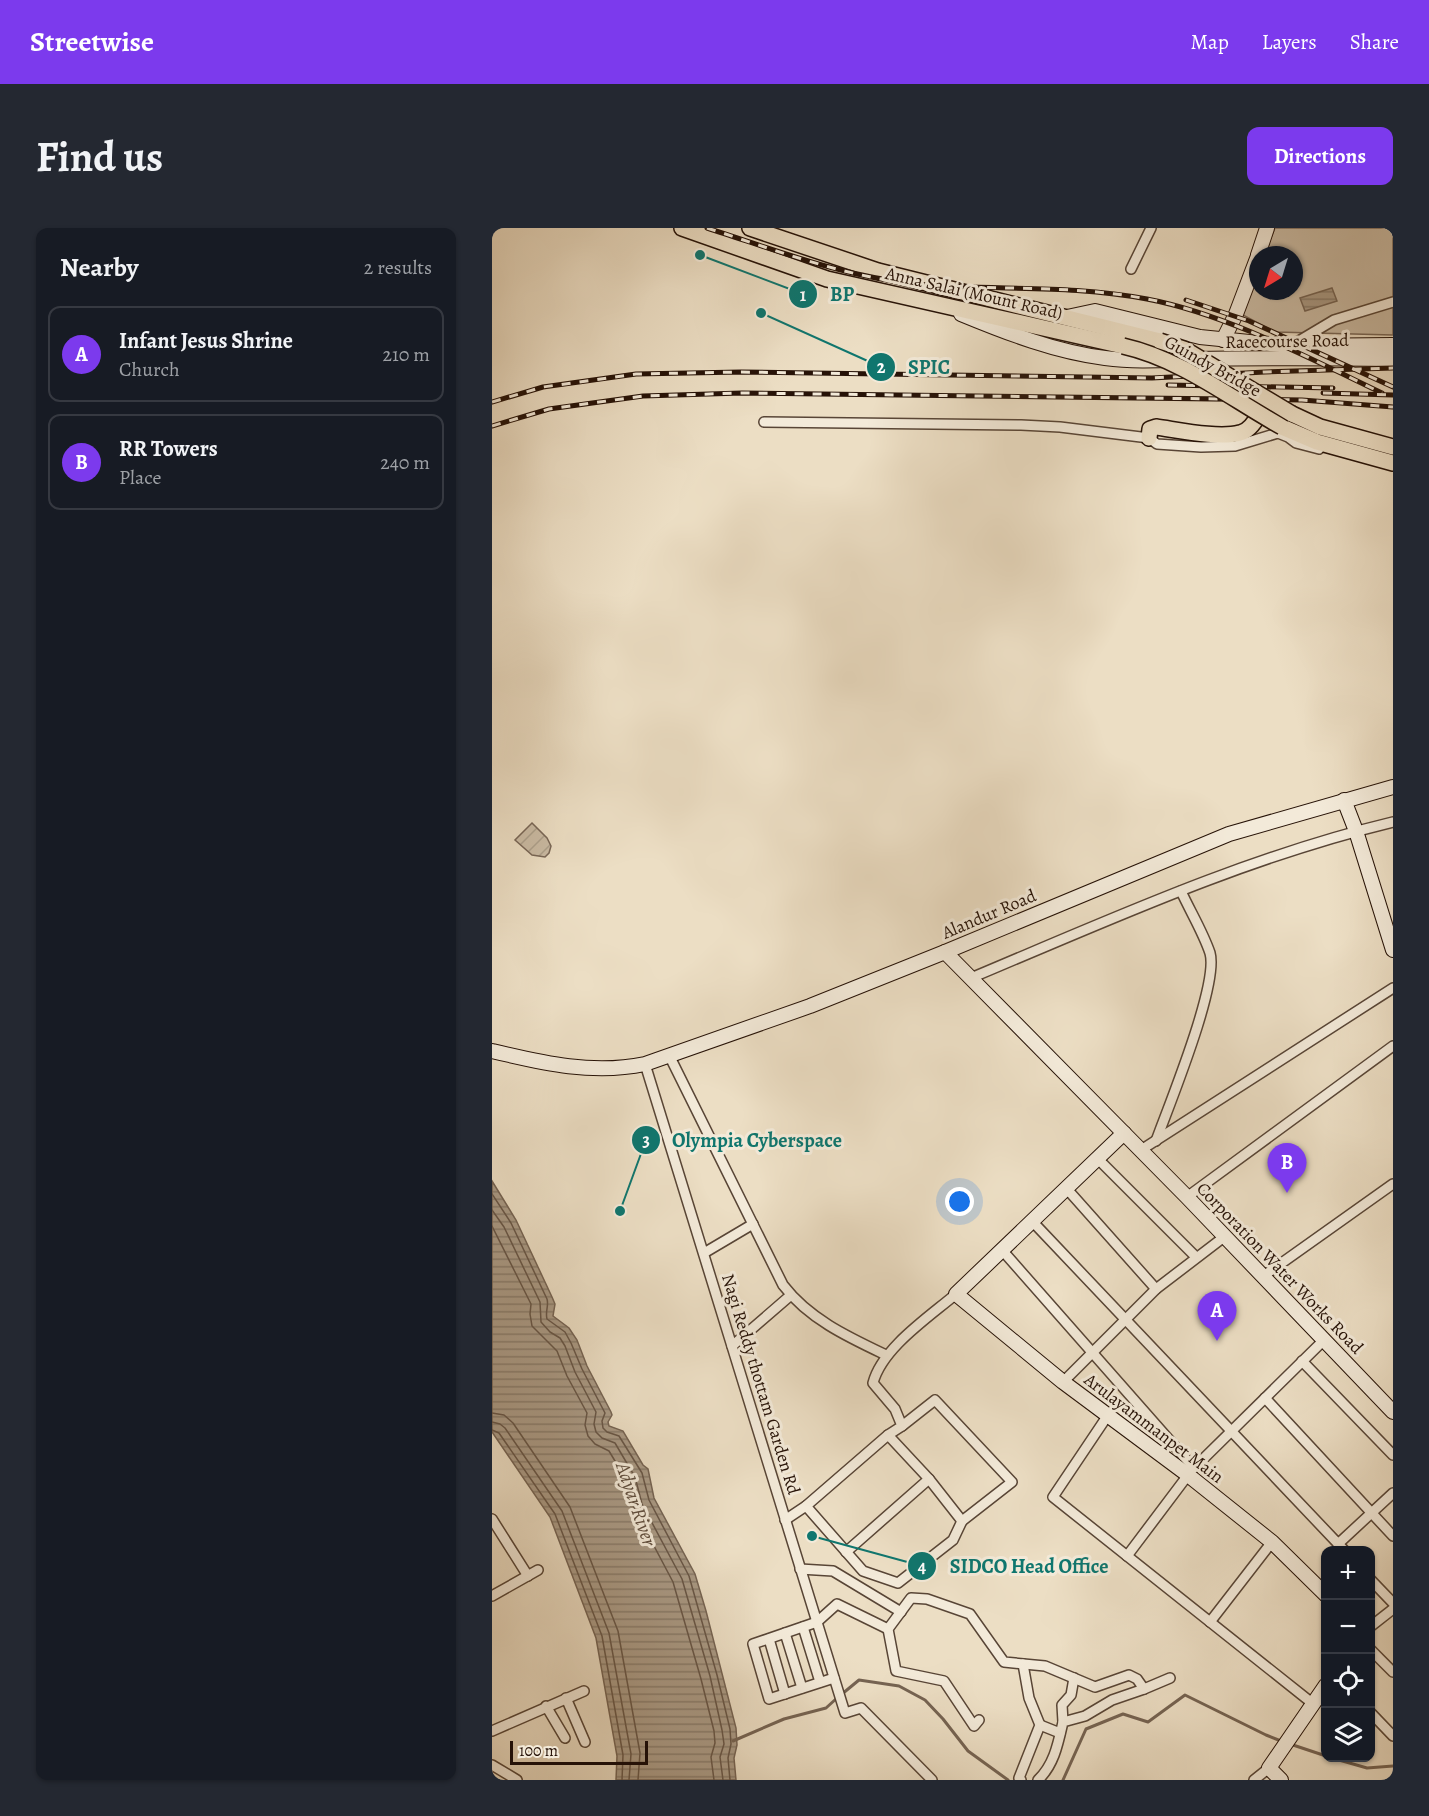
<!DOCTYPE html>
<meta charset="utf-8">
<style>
:root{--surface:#171b24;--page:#242831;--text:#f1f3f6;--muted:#9ea1a6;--line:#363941;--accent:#7c3aed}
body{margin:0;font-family:Alegreya,serif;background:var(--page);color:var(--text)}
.controls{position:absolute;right:18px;bottom:18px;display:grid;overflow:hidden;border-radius:12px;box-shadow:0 2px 4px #0004}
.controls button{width:54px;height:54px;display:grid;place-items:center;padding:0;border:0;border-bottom:2px solid var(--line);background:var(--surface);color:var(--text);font:30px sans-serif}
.compass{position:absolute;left:757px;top:18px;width:54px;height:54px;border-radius:50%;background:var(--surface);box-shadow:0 2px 4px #0004;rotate:218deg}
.scale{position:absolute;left:18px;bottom:15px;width:138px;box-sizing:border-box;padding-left:6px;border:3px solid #261207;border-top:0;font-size:16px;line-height:21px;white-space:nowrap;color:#261207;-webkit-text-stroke:4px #f3ead9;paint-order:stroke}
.you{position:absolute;left:468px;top:974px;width:21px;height:21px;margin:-15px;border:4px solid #fff;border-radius:50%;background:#1a73e8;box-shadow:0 0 0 9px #1a73e833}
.badge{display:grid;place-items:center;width:39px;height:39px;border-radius:50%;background:var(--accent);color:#fff;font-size:20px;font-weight:700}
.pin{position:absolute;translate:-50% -50px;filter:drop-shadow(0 2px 3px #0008)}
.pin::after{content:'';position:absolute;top:32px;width:21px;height:18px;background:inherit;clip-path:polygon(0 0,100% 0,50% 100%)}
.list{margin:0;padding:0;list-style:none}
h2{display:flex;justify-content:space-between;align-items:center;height:78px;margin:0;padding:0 24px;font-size:26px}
h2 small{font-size:20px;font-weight:400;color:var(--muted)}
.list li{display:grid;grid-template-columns:39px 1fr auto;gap:18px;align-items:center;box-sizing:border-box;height:96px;margin:0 12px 12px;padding:0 12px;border:2px solid var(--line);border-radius:12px}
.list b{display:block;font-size:22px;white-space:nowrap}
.list p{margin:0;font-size:20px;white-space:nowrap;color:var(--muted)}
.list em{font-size:20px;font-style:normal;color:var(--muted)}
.icon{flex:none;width:33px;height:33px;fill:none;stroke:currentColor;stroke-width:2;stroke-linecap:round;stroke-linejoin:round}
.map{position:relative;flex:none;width:901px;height:1552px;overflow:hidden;border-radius:12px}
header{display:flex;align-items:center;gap:36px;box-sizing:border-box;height:84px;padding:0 30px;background:var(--accent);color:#fff}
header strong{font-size:28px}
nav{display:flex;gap:33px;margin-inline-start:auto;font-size:21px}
.intro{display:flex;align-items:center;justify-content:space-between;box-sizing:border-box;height:144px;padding:0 36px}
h1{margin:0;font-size:42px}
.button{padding:15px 27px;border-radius:12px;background:var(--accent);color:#fff;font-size:21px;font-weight:700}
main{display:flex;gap:36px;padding:0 36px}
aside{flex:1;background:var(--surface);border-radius:12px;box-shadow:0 2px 4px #0004}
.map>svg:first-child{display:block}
.garden{fill:url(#garden-furrows);stroke:#786656;stroke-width:1.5}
.pitch{fill:#cabba4;stroke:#786656;stroke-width:1.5}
.water{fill:url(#water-rules);stroke:#756352;stroke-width:1.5}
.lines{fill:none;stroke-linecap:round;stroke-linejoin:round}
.shore{stroke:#685646;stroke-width:1.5}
.stream{stroke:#756352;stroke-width:3}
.street-casing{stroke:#584536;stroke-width:12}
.secondary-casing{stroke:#261207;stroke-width:16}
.primary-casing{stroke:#261207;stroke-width:18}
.street{stroke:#f3ead9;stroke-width:9}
.secondary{stroke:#f3ead9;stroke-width:14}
.primary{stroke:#ecdec4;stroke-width:15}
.rail-casing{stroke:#261207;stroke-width:5}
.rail{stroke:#f3ead9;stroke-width:3;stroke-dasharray:9;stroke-linecap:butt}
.primary-bridge-casing{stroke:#261207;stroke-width:18;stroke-linecap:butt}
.primary-bridge{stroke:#ecdec4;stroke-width:15}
.labels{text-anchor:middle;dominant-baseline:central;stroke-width:6;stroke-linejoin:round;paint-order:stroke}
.street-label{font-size:18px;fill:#261207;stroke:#f3ead9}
.water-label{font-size:20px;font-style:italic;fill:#614f3f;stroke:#f3ead9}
.leader{fill:none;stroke:#0f766e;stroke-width:2}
.callout-dot{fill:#0f766e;stroke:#f3ead9;stroke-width:2}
.mark-label{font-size:18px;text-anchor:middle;font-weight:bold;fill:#fff}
.callout-label{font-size:20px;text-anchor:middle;font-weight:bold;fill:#0f766e;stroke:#f3ead9;stroke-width:6;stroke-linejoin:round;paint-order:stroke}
</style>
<header>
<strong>Streetwise</strong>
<nav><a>Map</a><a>Layers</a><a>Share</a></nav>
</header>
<div class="intro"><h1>Find us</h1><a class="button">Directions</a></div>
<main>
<aside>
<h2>Nearby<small>2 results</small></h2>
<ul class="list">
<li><span class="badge">A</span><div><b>Infant Jesus Shrine</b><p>Church</p></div><em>210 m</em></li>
<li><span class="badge">B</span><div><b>RR Towers</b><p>Place</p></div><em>240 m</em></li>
</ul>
</aside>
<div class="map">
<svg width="901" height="1552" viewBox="0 0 901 1552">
<defs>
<pattern id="garden-furrows" width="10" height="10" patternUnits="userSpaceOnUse" patternTransform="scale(1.5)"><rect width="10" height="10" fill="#cabba4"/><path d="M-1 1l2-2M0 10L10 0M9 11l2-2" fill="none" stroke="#ada08c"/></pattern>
<pattern id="water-rules" width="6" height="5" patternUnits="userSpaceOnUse" patternTransform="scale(1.5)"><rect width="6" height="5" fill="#a99984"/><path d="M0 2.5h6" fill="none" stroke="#897b6a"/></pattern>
</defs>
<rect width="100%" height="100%" fill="#ecdec4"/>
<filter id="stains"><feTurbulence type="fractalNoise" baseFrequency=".00333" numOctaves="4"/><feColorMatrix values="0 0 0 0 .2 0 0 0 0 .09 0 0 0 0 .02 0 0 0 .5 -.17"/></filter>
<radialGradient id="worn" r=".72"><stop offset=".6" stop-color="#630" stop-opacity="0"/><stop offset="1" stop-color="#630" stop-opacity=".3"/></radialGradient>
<polygon class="garden" points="40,595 55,610 59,618 57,625 53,629 40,627 23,612"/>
<polygon class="pitch" points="783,0 901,0 901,107 783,104 749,86 766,42 766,63 802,63 802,27 772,27"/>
<g class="water">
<polygon points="840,60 845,73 813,83 808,70"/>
<polygon points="0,953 24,992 60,1069 63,1076 61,1088 77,1100 85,1112 95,1138 119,1184 120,1187 116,1194 117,1198 131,1203 151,1237 156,1241 162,1270 203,1346 214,1383 244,1500 245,1517 242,1530 244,1552 124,1552 125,1528 104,1410 58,1289 0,1204"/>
</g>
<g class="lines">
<g class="shore">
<path d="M0 966 19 995 55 1071C57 1078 53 1083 55 1091L73 1104 79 1115 90 1141 113 1185 110 1193 111 1200 115 1204 127 1208 150 1245 157 1272 197 1348 225 1447 238 1501 239 1516 236 1530 238 1552"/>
<polyline points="0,982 12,999 48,1074 49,1094 58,1104 68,1110 73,1118 83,1144 104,1184 102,1196 104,1204 110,1210 123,1215 143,1249 150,1276 190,1351 218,1448 230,1502 232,1516 228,1529 231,1552"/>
<polyline points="0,998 39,1076 38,1086 40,1098 65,1123 75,1148 95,1185 93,1197 96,1208 103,1216 117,1223 135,1253 142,1280 181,1354 209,1451 222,1503 223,1515 219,1529 222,1552"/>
<polyline points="0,1185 12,1187 21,1195 78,1279 126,1403 148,1525 146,1552"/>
<polyline points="0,1194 8,1196 13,1200 70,1283 117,1405 139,1526 137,1552"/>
<polyline points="0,1202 7,1205 63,1286 110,1408 131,1527 130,1552"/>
</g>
<g class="stream">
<polyline points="350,1466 367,1452 407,1458 433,1472 451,1491 476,1523 516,1552"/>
<polyline points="241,1513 292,1491 334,1480 345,1470"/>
<polyline points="798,1516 834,1528"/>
<polyline points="840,1530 875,1540 901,1538"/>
<polyline points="571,1552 594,1501 631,1486 656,1494 693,1467 774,1507 789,1513"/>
</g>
<g class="street-casing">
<g id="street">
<polyline points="639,41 659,0"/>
<polyline points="800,117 842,92 901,74"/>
<polyline points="272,194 529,197 568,199 657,210 665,216 709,219 743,218 786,205 796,209 804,215 827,221"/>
<path d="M479 750C617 692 755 629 901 594"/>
<path d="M177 827 291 1057C317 1091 356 1109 394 1127"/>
<polyline points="153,836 353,1485 369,1480 440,1552"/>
<path d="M664 913C677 877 727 756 718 725 711 704 698 683 689 663"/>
<polyline points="649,922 901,760"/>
<polyline points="606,931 704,1029"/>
<polyline points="575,961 664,1061"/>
<polyline points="695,969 901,818"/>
<polyline points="540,993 852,1322"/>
<polyline points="510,1022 702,1240 833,1111"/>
<polyline points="212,1025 261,996"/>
<polyline points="770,1049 901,956"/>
<polyline points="240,1118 299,1067"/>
<polyline points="810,1133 901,1227"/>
<polyline points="571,1154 664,1061 732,1009"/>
<polyline points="773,1170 901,1308"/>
<polyline points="616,1187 561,1269 820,1475"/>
<polyline points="396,1207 437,1251 470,1293 520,1254 443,1172 410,1198"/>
<polyline points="314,1278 371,1343 406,1355 461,1312 470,1293"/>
<polyline points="0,1291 36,1348"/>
<path d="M293 1292 314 1278 396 1207 410 1198 403 1181 381 1155C390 1120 437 1089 464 1066"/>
<polyline points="846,1316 901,1265"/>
<polyline points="354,1324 437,1251"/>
<polyline points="635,1328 696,1247"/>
<polyline points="308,1341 341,1343 409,1384"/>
<polyline points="878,1351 901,1375"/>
<polyline points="0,1368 46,1342"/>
<polyline points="718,1394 780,1314"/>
<polyline points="311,1399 328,1454"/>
<polyline points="878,1399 901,1381"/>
<polyline points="293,1405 310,1460"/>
<polyline points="277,1411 293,1466"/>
<polyline points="878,1421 901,1444"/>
<polyline points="342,1450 277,1471 261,1416 325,1394 345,1376 396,1401"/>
<polyline points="652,1461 678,1450"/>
<polyline points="74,1470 93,1514"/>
<polyline points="54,1478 73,1510"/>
<polyline points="878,1484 901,1508"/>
<path d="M487 1492 482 1498 452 1453 404 1443 396 1401 419 1370 435 1371 478 1386 512 1434 553 1438 603 1459 637 1447 645 1451 652 1461 620 1472 593 1488 571 1494C566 1516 562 1537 546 1552"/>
<polyline points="571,1494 570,1477 579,1467 582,1450"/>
<polyline points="548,1497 568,1505"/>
<polyline points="0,1503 92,1463"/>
<polyline points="0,1537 25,1552"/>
<polyline points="529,1552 527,1550 548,1497 537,1470 531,1436"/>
<polyline points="762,1552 777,1540"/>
</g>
</g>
<g class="secondary-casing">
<g id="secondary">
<polyline points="766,27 775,0"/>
<path d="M469 86C515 105 564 124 613 130 642 134 671 132 700 131 767 130 834 130 901 131"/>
<polyline points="575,89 603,83 708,109 798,118 901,117"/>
<polyline points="731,112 744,86 766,28"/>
<polyline points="852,572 864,603 901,722"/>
<polyline points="453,724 695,969 901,1184"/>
<path d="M0 823C51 835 101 847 153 836L318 778 453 724 737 606 901 559"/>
<polyline points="632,905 464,1066 571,1154 696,1247 780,1314 834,1367"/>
<polyline points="789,1552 777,1540 834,1457"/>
</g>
</g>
<g class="primary-casing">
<g id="primary">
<polyline points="190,0 335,51 631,118"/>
<polyline points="258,0 386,43 668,113"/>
<polyline points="800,186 828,199 901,219"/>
<polyline points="790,199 825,214 901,235"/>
<path d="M657 210 658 201 664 199C686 202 727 211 748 205 757 203 763 194 767 186"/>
</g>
</g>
<use href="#street" class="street"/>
<use href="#secondary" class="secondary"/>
<use href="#primary" class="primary"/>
<g class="rail-casing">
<g id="rail">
<path d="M215 0C284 22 352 49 425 56 501 63 579 56 655 71 734 86 817 130 890 165"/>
<polyline points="694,72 757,93 901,159"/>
<polyline points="676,157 841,160"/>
<polyline points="831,165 901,167"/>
<polyline points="0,174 51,159 144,146 249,144 660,150 773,144 901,140"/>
<polyline points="0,198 57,181 151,168 250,165 810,172 901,179"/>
</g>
</g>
<use href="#rail" class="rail"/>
<g class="primary-bridge-casing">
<g id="primary-bridge">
<polyline points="668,113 692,121 800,186"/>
<path d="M631 118C689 131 738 170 790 199"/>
</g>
</g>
<use href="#primary-bridge" class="primary-bridge"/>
</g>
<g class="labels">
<g class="street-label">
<text transform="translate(482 65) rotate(13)">Anna Salai (Mount Road)</text>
<text transform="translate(795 113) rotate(-1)">Racecourse Road</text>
<text transform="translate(721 138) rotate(29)">Guindy Bridge</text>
<text transform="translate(497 686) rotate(-23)">Alandur Road</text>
<text transform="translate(788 1040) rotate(46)">Corporation Water Works Road</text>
<text transform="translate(269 1156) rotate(73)">Nagi Reddy thottam Garden Rd</text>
<text transform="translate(662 1200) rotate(37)">Arulayammanpet Main</text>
</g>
<g class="water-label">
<text transform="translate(144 1276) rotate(71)">Adyar River</text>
</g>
</g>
<path class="leader" d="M208 27L311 66M269 85L389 139M128 983L154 912M320 1308L430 1338"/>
<g class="callout-dot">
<circle cx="208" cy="27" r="6"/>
<circle cx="269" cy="85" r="6"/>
<circle cx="128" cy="983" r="6"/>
<circle cx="320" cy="1308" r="6"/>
<circle cx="311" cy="66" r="15"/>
<circle cx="389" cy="139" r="15"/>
<circle cx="154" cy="912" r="15"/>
<circle cx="430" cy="1338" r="15"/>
</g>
<g class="mark-label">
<text x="311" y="73">1</text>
<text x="389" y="145">2</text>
<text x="154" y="918">3</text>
<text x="430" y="1344">4</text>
</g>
<g class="callout-label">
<text x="350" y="73">BP</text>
<text x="437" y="146">SPIC</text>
<text x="265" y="919">Olympia Cyberspace</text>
<text x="537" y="1345">SIDCO Head Office</text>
</g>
<rect width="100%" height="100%" filter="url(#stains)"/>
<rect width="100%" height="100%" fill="url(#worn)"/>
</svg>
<div class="controls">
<button>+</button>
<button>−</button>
<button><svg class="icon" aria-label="locate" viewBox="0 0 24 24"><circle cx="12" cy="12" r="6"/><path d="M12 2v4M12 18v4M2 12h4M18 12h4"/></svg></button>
<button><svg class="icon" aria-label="layers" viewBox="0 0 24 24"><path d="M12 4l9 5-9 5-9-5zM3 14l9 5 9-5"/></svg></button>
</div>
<svg class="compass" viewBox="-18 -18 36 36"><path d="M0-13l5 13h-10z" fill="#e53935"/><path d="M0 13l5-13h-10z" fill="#9ea1a6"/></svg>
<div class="scale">100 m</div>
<div class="you"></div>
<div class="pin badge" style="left:725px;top:1113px">A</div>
<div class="pin badge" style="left:795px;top:965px">B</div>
</div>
</main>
